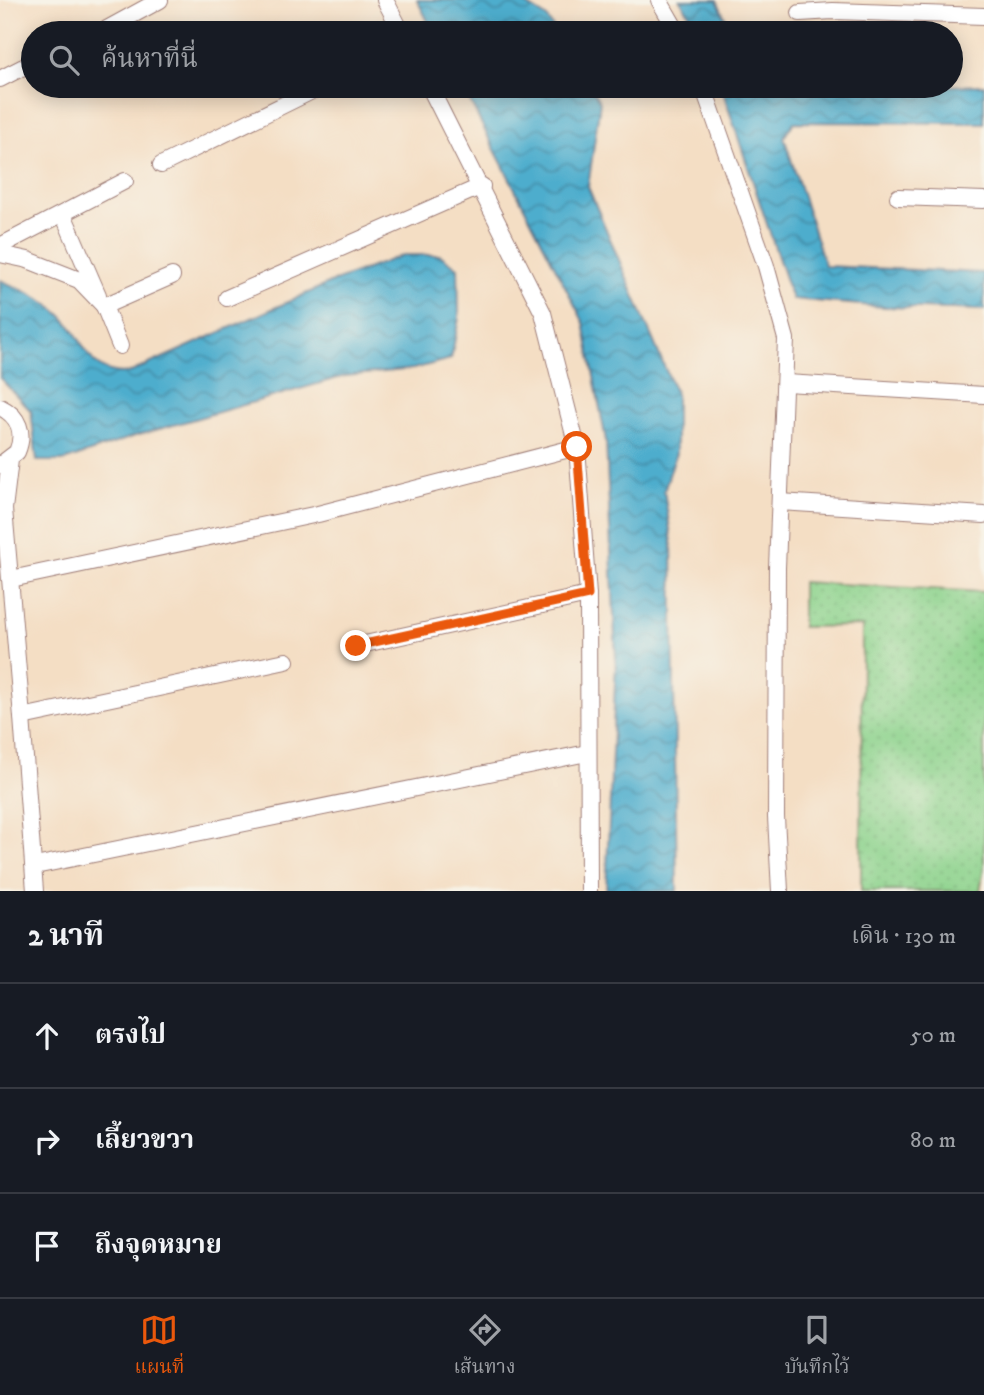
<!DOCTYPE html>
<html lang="th">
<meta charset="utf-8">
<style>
:root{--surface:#171b24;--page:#20242c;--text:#f1f3f6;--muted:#9ea1a6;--line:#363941;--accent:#ea580c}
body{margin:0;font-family:"IM FELL DW Pica","Noto Serif Thai",serif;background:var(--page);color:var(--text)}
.stop{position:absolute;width:21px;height:21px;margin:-16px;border:5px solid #ea580c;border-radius:50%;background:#fff}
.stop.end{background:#ea580c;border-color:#fff;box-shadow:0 2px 7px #0008}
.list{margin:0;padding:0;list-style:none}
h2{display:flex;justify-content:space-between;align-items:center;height:91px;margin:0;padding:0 28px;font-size:30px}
h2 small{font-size:23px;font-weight:400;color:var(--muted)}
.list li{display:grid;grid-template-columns:46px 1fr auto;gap:21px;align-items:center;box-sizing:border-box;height:105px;padding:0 28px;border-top:2px solid var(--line)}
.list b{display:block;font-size:26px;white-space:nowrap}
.list em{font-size:23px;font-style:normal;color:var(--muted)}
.icon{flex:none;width:38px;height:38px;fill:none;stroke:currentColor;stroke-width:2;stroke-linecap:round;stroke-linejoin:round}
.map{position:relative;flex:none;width:984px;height:891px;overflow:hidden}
.search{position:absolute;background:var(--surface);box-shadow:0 4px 18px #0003;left:21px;right:21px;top:21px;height:77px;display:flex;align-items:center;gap:18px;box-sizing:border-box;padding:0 24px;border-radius:38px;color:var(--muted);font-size:26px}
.sheet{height:406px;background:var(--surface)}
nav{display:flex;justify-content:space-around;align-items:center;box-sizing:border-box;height:98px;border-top:2px solid var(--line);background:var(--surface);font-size:19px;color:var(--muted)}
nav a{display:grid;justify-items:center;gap:4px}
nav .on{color:var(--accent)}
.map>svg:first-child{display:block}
.park{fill:url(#park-dots);stroke:#6c795c;stroke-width:2}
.water{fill:url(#water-waves);stroke:#4c667c;stroke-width:2}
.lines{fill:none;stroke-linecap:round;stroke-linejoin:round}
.minor-casing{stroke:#9f7e78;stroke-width:18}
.minor{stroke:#fff;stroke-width:16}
.route{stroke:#ea580c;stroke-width:9}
</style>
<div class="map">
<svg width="984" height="891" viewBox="0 0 984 891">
<defs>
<pattern id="park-dots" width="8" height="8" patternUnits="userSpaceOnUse" patternTransform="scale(1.75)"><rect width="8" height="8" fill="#8dd38d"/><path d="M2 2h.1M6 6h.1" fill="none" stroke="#7bb57a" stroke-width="1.8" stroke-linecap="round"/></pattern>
<pattern id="water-waves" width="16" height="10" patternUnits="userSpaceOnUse" patternTransform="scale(1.75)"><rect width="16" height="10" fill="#4eadcd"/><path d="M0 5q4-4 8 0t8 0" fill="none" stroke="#438ca7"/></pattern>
</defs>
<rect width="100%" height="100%" fill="#f7f3e8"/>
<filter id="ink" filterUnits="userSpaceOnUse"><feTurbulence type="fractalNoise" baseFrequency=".0143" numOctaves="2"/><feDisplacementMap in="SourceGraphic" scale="14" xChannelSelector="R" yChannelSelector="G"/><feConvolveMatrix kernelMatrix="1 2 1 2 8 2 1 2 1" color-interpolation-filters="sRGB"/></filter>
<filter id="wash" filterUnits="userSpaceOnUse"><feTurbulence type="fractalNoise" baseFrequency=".00686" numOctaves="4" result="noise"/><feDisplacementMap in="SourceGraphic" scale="28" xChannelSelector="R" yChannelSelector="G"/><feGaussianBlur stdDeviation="1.57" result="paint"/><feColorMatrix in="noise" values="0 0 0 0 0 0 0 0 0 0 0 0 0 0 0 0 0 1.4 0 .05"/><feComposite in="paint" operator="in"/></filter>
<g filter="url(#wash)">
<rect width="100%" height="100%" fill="#f4dec4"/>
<polygon class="park" points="802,582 984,592 984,867 980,891 861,891 862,626 802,627"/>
<g class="water">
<polygon points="417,0 519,0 546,17 557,33 434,33"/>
<polygon points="680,0 717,0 732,33 701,33"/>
<polygon points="984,85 984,123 794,122 784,137 825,266 984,273 984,310 884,307 792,299 721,86 764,86 773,90"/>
<polygon points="462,86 590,86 600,102 588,187 676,394 676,453 664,491 672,542 677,891 606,891 616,660 606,441 584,323"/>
<path d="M403 255H440L458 268 459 318 451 359 413 369 345 376 135 436 64 461H37L31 411 0 378V280C23 290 45 299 62 316 88 342 85 375 129 373L330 283Z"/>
</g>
</g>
<g filter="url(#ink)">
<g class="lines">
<g class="minor-casing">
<g id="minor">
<polyline points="385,0 402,33"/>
<polyline points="659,0 678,33"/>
<polyline points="800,13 833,11 984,16"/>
<polyline points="107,29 160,0"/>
<polyline points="0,79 33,62"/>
<polyline points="429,86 543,313 577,447 588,595 589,891"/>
<polyline points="703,86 766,266 786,339 777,568 776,817 780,891"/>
<polyline points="161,165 322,86"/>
<polyline points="898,197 984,200"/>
<polyline points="63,214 98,295"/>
<polyline points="0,246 125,181"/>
<polyline points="0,254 28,260 79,280 104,306"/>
<polyline points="227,298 482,186"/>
<polyline points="120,346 104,306 172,276"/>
<polyline points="786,383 984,395"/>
<path d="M0 407C19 416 25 433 17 452L0 465"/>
<polyline points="0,501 4,509 10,460"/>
<polyline points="780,502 984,515"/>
<polyline points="4,509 22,717 286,661"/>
<polyline points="11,579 318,514 577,447"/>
<polyline points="356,646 588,595"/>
<polyline points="22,717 35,891"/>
<polyline points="35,866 587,753"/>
</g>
</g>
<use href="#minor" class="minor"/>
</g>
</g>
<g class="lines" filter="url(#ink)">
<polyline class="route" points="356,646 588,595 577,447"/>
</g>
</svg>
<div class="stop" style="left:577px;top:447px"></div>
<div class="stop end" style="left:356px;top:646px"></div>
<div class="search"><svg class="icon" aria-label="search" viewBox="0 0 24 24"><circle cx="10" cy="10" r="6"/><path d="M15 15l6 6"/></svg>ค้นหาที่นี่</div>
</div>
<section class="sheet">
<h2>2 นาที<small>เดิน · 130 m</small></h2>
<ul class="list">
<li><svg class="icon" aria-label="ahead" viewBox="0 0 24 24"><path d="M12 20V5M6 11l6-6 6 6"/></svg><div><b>ตรงไป</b></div><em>50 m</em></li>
<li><svg class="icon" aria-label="right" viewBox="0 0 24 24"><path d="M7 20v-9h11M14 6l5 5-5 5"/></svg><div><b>เลี้ยวขวา</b></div><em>80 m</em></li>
<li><svg class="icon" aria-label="arrive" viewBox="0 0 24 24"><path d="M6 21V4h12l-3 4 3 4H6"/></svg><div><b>ถึงจุดหมาย</b></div></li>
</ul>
</section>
<nav>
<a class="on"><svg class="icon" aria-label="map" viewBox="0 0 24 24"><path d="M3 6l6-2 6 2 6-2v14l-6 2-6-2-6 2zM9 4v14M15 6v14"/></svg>แผนที่</a>
<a><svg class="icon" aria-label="directions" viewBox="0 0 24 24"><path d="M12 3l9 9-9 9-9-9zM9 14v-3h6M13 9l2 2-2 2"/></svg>เส้นทาง</a>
<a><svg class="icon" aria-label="saved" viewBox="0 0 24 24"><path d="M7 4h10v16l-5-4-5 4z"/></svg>บันทึกไว้</a>
</nav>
